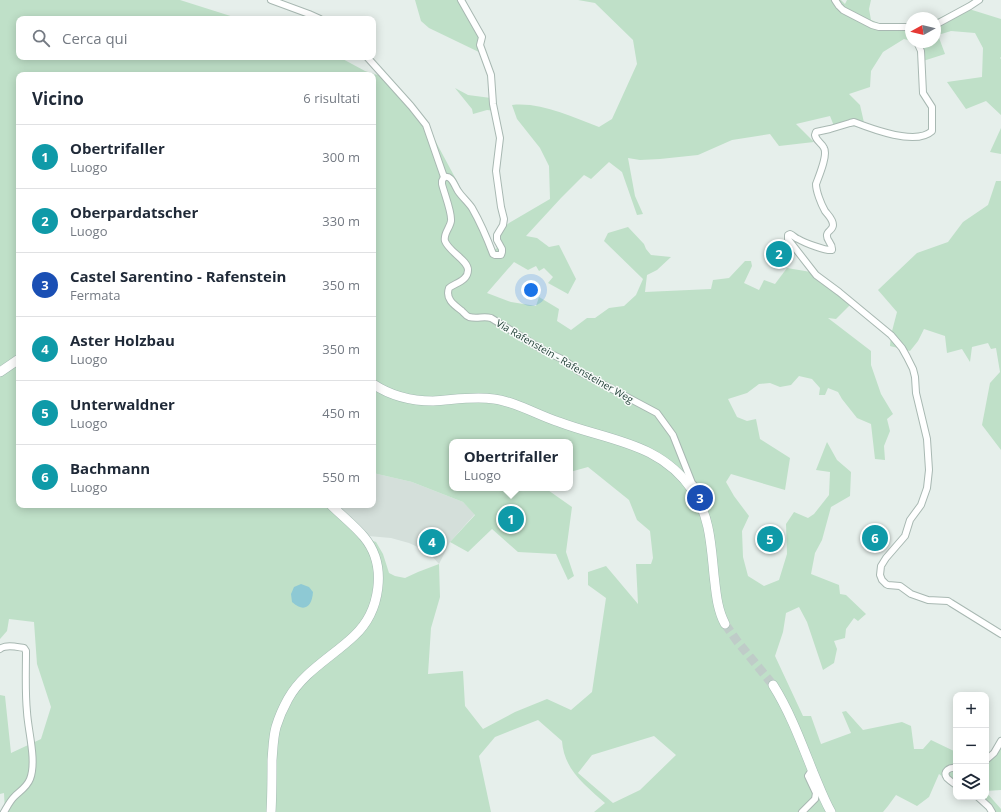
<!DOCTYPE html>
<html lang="it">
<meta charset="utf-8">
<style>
:root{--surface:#fff;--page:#f2f2f3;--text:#1f2937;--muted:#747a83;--line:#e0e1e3;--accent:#111827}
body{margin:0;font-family:"Open Sans",sans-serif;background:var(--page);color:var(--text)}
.controls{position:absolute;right:12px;bottom:12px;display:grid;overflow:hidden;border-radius:8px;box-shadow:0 2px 10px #0003}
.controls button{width:36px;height:36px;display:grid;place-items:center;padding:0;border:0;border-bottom:1px solid var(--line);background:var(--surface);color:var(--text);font:20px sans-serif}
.compass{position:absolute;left:905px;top:12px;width:36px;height:36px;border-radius:50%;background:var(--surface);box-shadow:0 2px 10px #0003;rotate:262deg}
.you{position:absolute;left:531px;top:290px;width:14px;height:14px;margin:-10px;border:3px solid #fff;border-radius:50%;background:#1a73e8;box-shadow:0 0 0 6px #1a73e833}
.badge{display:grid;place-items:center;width:26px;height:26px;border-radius:50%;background:var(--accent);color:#fff;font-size:13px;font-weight:700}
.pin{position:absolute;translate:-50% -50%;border:2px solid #fff;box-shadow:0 1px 4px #0006}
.popup{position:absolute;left:449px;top:439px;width:124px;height:52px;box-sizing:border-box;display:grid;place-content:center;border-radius:8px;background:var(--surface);filter:drop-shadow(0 1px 3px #0005);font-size:13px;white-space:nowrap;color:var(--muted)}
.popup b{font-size:15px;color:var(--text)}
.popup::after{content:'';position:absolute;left:50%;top:100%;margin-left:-8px;border:8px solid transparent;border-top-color:var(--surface)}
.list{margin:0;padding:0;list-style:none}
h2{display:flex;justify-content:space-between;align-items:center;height:52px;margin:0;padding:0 16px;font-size:17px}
h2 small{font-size:13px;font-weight:400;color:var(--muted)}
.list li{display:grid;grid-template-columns:26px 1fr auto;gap:12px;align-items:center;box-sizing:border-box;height:64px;padding:0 16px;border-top:1px solid var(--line)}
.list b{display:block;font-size:15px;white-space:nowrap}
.list p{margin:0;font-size:13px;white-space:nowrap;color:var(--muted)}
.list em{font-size:13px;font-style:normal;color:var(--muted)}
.icon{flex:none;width:22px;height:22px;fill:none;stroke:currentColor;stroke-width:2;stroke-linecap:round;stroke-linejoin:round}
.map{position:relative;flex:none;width:1001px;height:812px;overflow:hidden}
.search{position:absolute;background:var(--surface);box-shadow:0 2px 10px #0003;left:16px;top:16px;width:360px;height:44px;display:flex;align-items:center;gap:10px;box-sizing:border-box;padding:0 14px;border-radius:8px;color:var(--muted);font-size:15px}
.panel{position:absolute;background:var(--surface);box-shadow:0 2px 10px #0003;left:16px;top:72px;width:360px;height:436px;border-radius:8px}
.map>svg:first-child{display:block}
.built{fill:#d4dfda}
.green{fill:#bfe0c8;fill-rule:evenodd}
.water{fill:#8ec9d4}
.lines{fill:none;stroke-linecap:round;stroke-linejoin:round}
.secondary-tunnel{stroke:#bfccc8;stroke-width:9;stroke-dasharray:9 4.5;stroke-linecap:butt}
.street-casing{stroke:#a8b8b2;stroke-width:8}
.secondary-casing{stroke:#a4bbb3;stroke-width:10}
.street{stroke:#fff;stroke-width:6}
.secondary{stroke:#fff;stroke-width:9}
.labels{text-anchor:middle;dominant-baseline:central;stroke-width:3;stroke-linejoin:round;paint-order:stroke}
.street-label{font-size:10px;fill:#24423a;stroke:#f7fbf9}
</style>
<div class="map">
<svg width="1001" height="812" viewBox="0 0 1001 812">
<rect width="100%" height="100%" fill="#e6efeb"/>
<polygon class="built" points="373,473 412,482 463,502 475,514 450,542 439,564 431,555 420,548 409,543 391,538 368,536 331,505 373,505"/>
<g class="green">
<path d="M0 0H180L240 19H19V57H339L365 71 384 77 430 131 494 250 497 248 494 236 509 223 550 199 549 166 540 148 517 119 512 105C542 102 571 117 599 127L612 119 637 64 633 40 595 3 578 0H841L845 4 847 0H871L869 9 871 20 881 24H911V41L904 39 883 52 871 71 870 87 849 94 860 105 865 127 849 124 836 131 830 116 796 124 814 142 779 146 770 134 732 140 698 155 660 159 640 160 628 158 635 196 643 214 637 215 622 172 609 162 591 179 584 175 561 198 526 236 537 238 549 247 559 245 576 279 568 294 548 283 553 277 544 268 539 271 536 266 528 270 514 262 487 293 511 302 536 306 539 297 559 309 557 321 571 330 587 318H595L609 308 624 306 636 295 643 279 604 241 608 233 628 227 644 244 646 249 651 255 671 257 657 270 647 275 645 292 711 289 713 280 729 278 745 261H751L752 266 744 283 759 290 764 280 775 284 787 268 817 273 854 301 836 319 828 318 871 351V365L881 394 893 414 887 419 890 431 884 446 885 460 875 459 871 424 857 418 842 399 838 392 828 388 825 395H819L820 388 812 379 799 376 791 385 780 387 770 383 759 384 747 393 728 399 737 417 747 421 756 419 760 439 790 458 785 490 731 474 726 482 734 496 749 516 742 531 743 557 748 576 764 586 779 580 787 554 786 524 794 512 808 518 814 514 829 495 830 472 816 470 827 442 837 460 851 472 850 496 831 507 822 540 815 553 811 574 839 585 840 594 846 595 866 614 858 621 854 618 846 629 845 638 834 641 837 649 834 663 823 670 807 622 799 607 786 613 783 632 775 656 803 716H811L821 744 851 733 842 712 846 711 863 730 902 722 911 726 914 749H923L931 740 956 752V787L939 774 929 797 917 806 896 795 888 806 883 812H594L605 803C585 785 564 770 562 741L538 720 495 737 479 756 491 812H5L4 793 0 794V695L5 696 11 753 41 739 51 707 37 664 34 622 9 619 7 631 0 639ZM19 75H373V473L412 482 463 502 475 515 450 542 468 552 492 529 518 552 556 554 568 580 574 576 566 552 572 507 545 488H452V442H570V472L588 467 629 500 637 520 650 531 653 558 651 564H636L638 604 606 566 588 572V585L606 598 592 692 571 710 547 699 515 712 483 729 465 706 463 671 428 674 431 628 440 597 439 564 418 572 405 578 395 576 389 573 383 554 376 542 365 538 327 505H19ZM654 736 676 755 640 790 613 803 578 773 592 755Z"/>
<polygon points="415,0 461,0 482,37 483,54 429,28 421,21"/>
<polygon points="973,0 984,0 969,9 1001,19 1001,57 1000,58 1001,59 1001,115 986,101 966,109 947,82 982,77 983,48 975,33 951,31 938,35 945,54 923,61 915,42 935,42 935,20 958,9"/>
<polygon points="455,88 468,95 491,98 496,111 487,110 473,114 472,109"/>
<polygon points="1001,128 1001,154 990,152"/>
<polygon points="996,181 1001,181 1001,450 982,425 990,383 1000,372 996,348 991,349 988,343 972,347 970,362 962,349 947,353 945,336 924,329 918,341 910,351 890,346 891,335 897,312 878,290 917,253 948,242 963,222 988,205"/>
<polygon points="1001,746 1001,790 986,791 986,758"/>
<polygon points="986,792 1001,809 1001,812 989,812 980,801 971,797 986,797"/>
</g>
<path class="water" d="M301 584 309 587 313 592C312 607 304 613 292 602L291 594 294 587Z"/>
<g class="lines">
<polyline class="secondary-tunnel" points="725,624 737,641 773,685"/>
<g class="street-casing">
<g id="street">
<polyline points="271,0 309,14 320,19"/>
<polyline points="835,0 839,6 843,10 872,25 879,27 911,27"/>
<polyline points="935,25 970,6 979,0"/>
<path d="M917 42 921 51 923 93 932 107V131C916 146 872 129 854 122L850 123 830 129 816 132 815 135C816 141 822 143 824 148 828 155 819 176 816 184 816 191 821 204 825 211 828 215 833 219 833 225 833 230 827 231 827 235 826 241 833 243 832 250 826 251 805 243 798 239 795 238 794 236 790 234L788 235V239L816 275 839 292 891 335 902 348 907 357 913 369 915 377 916 393 927 439 929 470 927 488 921 505 910 520 905 536 886 558 881 566 880 575 882 580 886 584 888 585 900 586 911 594 928 600 948 601 951 603 1001 634"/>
<polyline points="367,57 411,106 426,125 444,177"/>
<path d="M444 177 442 181V184C444 193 452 212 451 221 450 228 443 234 445 241 449 252 468 260 468 270 468 281 455 283 449 288 445 299 454 305 462 311 464 313 466 316 469 317 477 319 484 316 491 318L543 350 564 360 580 372 657 413 673 435 692 483 702 494 705 500V505L703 510"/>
<path d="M444 177C452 175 454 185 458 191 462 197 468 202 472 208 480 222 487 238 493 254L495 255H501L502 252V249L497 240V235L503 225 504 219 501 207 496 171 500 138 493 104 491 75 480 45 482 37 461 0"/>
<path d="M0 649C6 644 17 647 24 648L26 651C26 671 25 692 27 712 28 731 37 761 30 779 27 787 20 791 14 797 10 801 7 807 4 812"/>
<polyline points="986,760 994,753 1001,741"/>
<path d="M956 768C950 767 942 771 947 778 949 780 953 783 956 785"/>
<polyline points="978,797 989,807 992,812"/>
<polyline points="802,812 815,799 816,793 808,776 812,770"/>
</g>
</g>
<g class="secondary-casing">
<g id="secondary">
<polyline points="0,372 19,359"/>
<path d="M373 384C391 396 413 401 433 401 453 400 473 396 494 399 517 402 537 415 559 422 609 441 660 442 693 491 710 516 711 545 714 575 716 592 717 609 725 624"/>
<path d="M773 685C790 712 801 742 813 772 819 786 824 800 831 812"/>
<path d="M271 812C272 795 272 777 272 760 273 749 273 738 276 727 279 717 283 708 288 699 303 672 332 657 354 636 380 612 388 566 364 537 355 526 341 515 331 505"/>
</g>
</g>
<use href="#street" class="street"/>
<use href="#secondary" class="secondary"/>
</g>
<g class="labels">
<g class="street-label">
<text transform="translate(565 361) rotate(30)">Via Rafenstein - Rafensteiner Weg</text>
</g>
</g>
</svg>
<div class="controls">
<button>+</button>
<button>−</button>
<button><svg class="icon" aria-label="layers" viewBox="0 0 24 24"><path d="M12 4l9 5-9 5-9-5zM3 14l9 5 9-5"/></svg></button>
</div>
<svg class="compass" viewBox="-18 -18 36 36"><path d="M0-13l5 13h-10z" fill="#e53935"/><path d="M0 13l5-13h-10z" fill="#747a83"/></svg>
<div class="you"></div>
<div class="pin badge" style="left:511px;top:519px;background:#0f9aa8">1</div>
<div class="popup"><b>Obertrifaller</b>Luogo</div>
<div class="pin badge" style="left:779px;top:254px;background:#0f9aa8">2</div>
<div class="pin badge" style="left:700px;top:498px;background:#1a4fb4">3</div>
<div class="pin badge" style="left:432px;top:542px;background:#0f9aa8">4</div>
<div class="pin badge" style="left:770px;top:539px;background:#0f9aa8">5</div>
<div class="pin badge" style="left:875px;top:538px;background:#0f9aa8">6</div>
<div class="search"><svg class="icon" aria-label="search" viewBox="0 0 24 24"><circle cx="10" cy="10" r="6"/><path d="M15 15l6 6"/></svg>Cerca qui</div>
<section class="panel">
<h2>Vicino<small>6 risultati</small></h2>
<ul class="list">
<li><span class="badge" style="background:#0f9aa8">1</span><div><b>Obertrifaller</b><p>Luogo</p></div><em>300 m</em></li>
<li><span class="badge" style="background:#0f9aa8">2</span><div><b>Oberpardatscher</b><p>Luogo</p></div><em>330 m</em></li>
<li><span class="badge" style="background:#1a4fb4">3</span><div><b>Castel Sarentino - Rafenstein</b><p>Fermata</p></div><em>350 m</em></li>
<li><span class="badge" style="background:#0f9aa8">4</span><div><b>Aster Holzbau</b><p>Luogo</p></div><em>350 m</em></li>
<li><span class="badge" style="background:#0f9aa8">5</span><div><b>Unterwaldner</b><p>Luogo</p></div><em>450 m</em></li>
<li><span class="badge" style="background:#0f9aa8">6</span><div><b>Bachmann</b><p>Luogo</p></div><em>550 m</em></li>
</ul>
</section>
</div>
